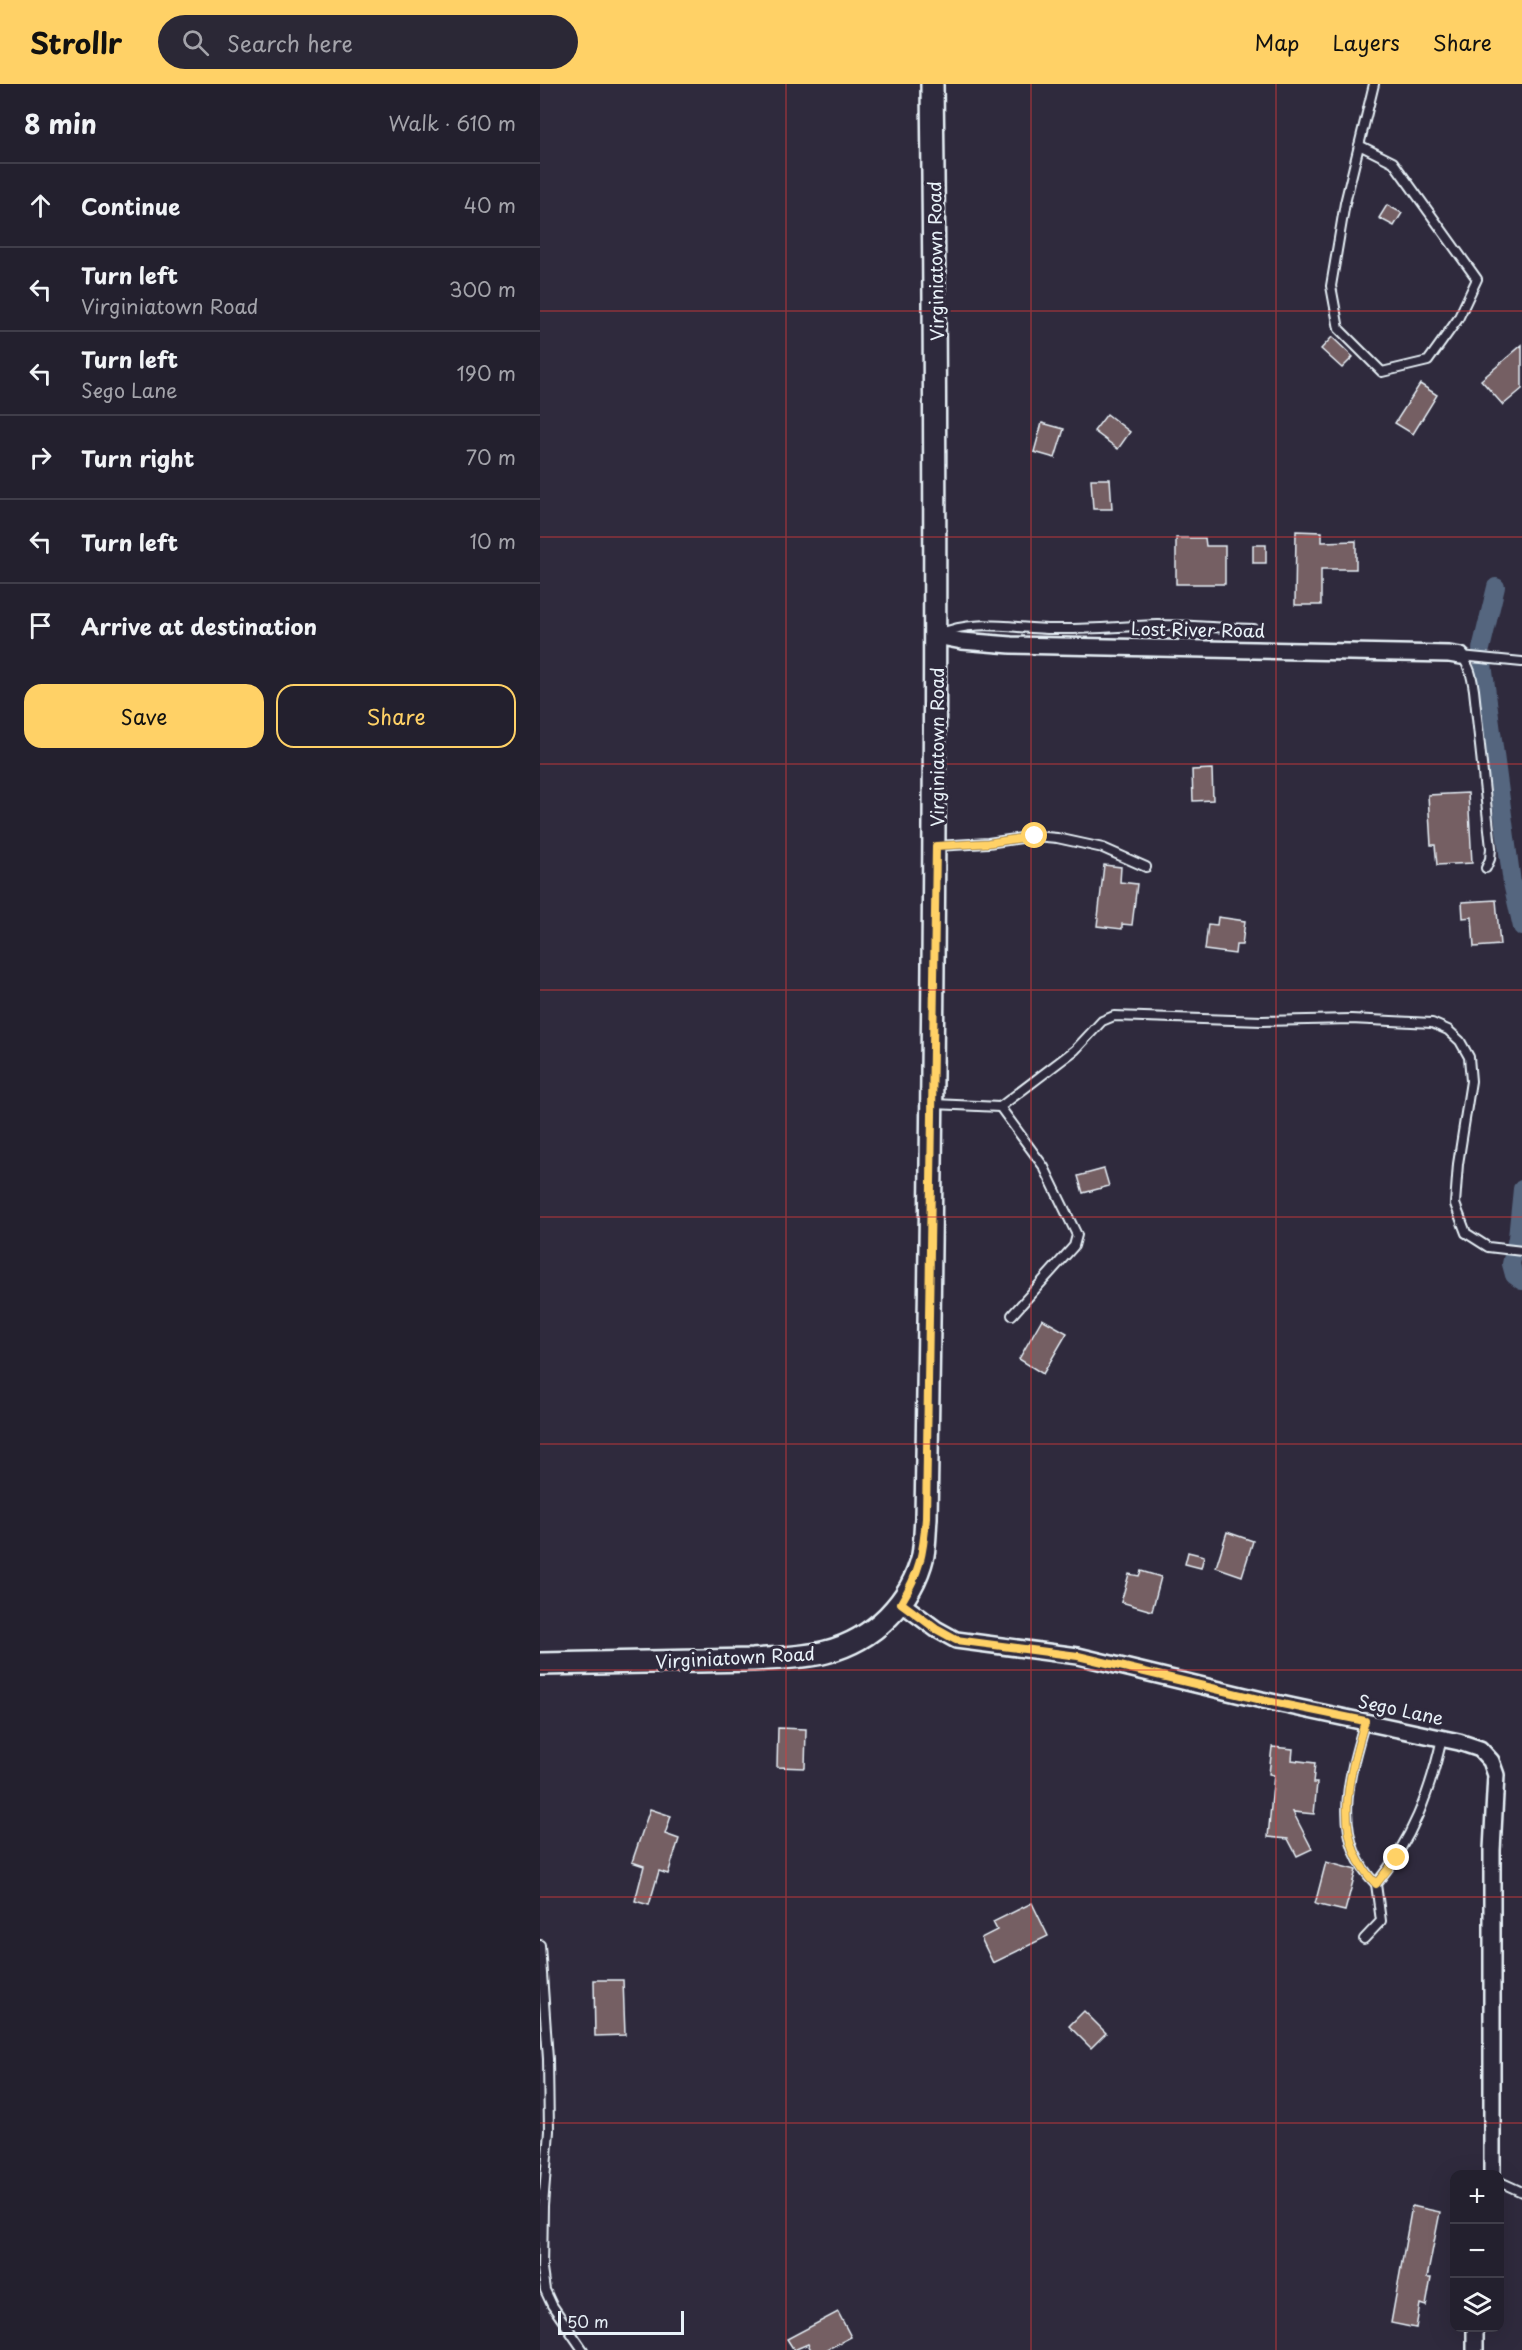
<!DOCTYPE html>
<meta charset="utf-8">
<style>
:root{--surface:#23202e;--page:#2b2836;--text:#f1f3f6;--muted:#a3a3aa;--line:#403e4a;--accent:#ffd166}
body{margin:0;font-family:"Playpen Sans",sans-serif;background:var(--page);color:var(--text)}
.controls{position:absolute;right:18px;bottom:18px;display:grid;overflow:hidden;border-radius:12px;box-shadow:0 6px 24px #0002}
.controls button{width:54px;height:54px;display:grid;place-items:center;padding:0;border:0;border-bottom:2px solid var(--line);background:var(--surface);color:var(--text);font:30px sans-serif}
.scale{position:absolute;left:18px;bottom:15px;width:126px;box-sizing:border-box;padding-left:6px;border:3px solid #e8f1f8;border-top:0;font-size:16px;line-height:21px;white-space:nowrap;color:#e8f1f8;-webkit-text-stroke:4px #2f2a3d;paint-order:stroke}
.stop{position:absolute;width:18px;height:18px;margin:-14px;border:4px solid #ffd166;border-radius:50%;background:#fff}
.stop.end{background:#ffd166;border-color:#fff;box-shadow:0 2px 6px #0008}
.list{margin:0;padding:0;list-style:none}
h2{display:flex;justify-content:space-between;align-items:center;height:78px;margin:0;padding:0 24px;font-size:26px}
h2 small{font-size:20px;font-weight:400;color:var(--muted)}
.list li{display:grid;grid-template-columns:39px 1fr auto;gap:18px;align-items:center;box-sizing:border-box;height:84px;padding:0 24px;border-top:2px solid var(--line)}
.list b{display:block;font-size:22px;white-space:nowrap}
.list p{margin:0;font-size:20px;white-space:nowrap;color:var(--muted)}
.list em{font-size:20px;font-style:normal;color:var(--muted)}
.actions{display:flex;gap:12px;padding:18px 24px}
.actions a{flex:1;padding:14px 0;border:2px solid var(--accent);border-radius:18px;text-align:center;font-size:21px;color:var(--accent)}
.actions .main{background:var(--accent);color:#111}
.icon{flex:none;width:33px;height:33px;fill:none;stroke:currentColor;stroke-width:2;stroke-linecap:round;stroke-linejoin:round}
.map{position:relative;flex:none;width:982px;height:2266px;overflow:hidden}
header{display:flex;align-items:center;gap:36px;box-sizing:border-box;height:84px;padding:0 30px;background:var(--accent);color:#111}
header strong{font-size:28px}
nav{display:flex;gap:33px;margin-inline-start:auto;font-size:21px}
.search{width:420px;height:54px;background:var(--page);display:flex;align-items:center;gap:15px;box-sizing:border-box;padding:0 21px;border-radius:33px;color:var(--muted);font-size:22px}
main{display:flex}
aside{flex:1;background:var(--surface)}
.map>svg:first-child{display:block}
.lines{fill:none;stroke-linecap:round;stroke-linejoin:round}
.canal{stroke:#54667f;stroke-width:18}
.building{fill:#755e63;stroke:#e8f1f8;stroke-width:1.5}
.lane-casing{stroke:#e8f1f8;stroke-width:12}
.street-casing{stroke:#e8f1f8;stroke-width:20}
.secondary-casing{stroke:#e8f1f8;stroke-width:26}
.lane{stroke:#2f2a3d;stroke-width:8}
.street{stroke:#2f2a3d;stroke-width:15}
.secondary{stroke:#2f2a3d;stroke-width:21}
.route{stroke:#ffd166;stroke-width:8}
.grid{fill:none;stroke:#d83c3d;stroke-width:1.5;stroke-opacity:0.55}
.labels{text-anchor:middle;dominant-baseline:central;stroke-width:6;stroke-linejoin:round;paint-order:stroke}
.street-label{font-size:18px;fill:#e8f1f8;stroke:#2f2a3d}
</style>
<header>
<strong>Strollr</strong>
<div class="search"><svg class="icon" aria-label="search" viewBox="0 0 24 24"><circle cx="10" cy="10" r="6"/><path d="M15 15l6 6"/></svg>Search here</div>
<nav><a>Map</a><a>Layers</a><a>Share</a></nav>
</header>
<main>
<aside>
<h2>8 min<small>Walk · 610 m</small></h2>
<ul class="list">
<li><svg class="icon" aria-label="ahead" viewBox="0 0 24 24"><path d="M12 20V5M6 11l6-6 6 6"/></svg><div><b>Continue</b></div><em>40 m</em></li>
<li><svg class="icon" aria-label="left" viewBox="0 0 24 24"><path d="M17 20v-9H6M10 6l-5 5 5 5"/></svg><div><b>Turn left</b><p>Virginiatown Road</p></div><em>300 m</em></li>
<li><svg class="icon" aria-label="left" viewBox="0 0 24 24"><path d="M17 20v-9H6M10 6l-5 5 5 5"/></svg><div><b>Turn left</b><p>Sego Lane</p></div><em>190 m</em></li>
<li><svg class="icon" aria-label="right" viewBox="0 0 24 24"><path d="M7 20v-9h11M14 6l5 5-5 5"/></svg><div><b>Turn right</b></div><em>70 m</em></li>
<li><svg class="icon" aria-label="left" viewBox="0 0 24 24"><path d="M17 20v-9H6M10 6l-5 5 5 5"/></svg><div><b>Turn left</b></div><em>10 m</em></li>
<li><svg class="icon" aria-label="arrive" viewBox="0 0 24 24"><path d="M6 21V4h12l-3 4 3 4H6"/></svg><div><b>Arrive at destination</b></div></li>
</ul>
<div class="actions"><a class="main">Save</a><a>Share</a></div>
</aside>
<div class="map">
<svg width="982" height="2266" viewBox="0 0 982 2266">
<rect width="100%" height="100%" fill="#2f2a3d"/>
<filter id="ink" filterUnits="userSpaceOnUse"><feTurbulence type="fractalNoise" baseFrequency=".0167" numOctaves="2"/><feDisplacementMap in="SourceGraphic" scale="12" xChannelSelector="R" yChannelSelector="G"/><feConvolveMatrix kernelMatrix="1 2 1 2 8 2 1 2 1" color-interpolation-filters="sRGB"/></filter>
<g filter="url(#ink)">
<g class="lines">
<g class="canal">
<polyline points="941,565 956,503"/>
<polyline points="943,580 972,799 982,843"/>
<polyline points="982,1105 977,1154 971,1180 974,1191 982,1197"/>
</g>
</g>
<g class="building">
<polygon points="847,121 862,129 854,142 839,134"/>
<polygon points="792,253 813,273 802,284 781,265"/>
<polygon points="982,261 982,305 963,321 941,296"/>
<polygon points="880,300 897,311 873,350 855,339"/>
<polygon points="567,330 590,348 578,365 554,347"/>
<polygon points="502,339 524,345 515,374 494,368"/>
<polygon points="551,395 570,395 572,425 553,425"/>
<polygon points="756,447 782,448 782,458 816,457 816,485 781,485 781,521 755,521"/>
<polygon points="636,454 665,454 666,462 685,462 685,500 636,500"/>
<rect x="713" y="461" width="13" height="18"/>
<polygon points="672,685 673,716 653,717 652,686"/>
<polygon points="928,709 932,779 897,781 895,761 891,761 888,711"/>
<polygon points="564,781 581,783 580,798 597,800 592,841 582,840 582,845 557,842"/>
<polygon points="956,816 960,861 934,863 932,833 923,834 922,818"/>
<polygon points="678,833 705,837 702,861 696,861 695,870 665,866 668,840 677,841"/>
<polygon points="564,1085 569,1102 543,1109 538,1092"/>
<polygon points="502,1235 527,1249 503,1290 479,1275"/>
<polygon points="687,1448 713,1457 702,1492 676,1483"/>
<polygon points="648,1468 664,1472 661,1484 645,1480"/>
<polygon points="601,1487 621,1493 612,1527 581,1518 589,1490 599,1492"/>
<polygon points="238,1644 266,1645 265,1684 237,1683"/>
<polygon points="732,1663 753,1665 752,1676 775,1679 773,1699 777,1699 774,1730 753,1728 772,1765 757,1772 748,1755 728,1753 734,1691 729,1690"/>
<polygon points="110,1725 131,1732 125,1750 139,1755 128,1790 119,1787 109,1821 95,1817 104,1782 92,1778"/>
<polygon points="786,1778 816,1786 805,1827 775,1820"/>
<polygon points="492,1819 508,1852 453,1879 441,1854 457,1846 453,1838"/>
<polygon points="54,1896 83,1896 85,1951 55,1952"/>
<polygon points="544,1927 566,1949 551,1964 529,1942"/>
<polygon points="872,2122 900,2128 887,2194 891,2194 886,2222 880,2220 876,2244 851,2239"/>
<polygon points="298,2228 311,2253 286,2266 271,2266 268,2260 254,2266 247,2255"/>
</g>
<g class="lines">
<g class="lane-casing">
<g id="lane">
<polyline points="819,61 853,78 937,195 918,235 888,277 842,288 799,245 791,202 805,119 834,0"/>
<path d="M400 550C433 534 477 545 513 545 548 546 583 542 618 541 650 541 682 544 714 545"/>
<path d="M921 572C930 582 932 593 934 606L951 764 950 775 946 784"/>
<polyline points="921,572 982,578"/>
<polyline points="396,762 448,759 495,752 517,754 563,764 606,783"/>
<polyline points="394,1020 460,1023 535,966 562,937 574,932 722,937 811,935 892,939 908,946 920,957 929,973 931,997 918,1080 915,1120 926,1149 948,1163 982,1167"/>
<polyline points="460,1023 504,1083 537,1151 534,1162 472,1231"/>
<path d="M825 1637C809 1692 790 1754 836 1800"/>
<path d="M824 1855 841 1837 836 1800C872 1756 890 1709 902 1654"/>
<polyline points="0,1861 8,1975 9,2047 3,2122 2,2185 5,2206 12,2221 43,2266"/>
<polyline points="960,2098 982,2108"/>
</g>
</g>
<g class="street-casing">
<g id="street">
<polyline points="396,552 422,557 471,561 909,570 921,572"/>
<polyline points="361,1519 396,1545 416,1556 538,1572 722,1616 919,1658 940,1665 951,1677 956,1691 952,1766 952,2090"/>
<polyline points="935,2244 935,2266"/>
</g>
</g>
<g class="secondary-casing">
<path id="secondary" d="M0 1580 213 1576C237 1574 262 1574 286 1568 333 1556 372 1518 383 1471 385 1459 385 1446 386 1434 394 956 398 478 392 0"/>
</g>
<use href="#lane" class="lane"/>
<use href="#street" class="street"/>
<use href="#secondary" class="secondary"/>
</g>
</g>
<g class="lines" filter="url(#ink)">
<path class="route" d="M495 752 448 759 396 762 386 1434C383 1471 380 1487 361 1519L396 1545 416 1556 538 1572 722 1616 825 1637C809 1692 790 1754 836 1800L857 1774"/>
</g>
<path class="grid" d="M246 0V2266M491 0V2266M736 0V2266M0 227H982M0 453H982M0 680H982M0 906H982M0 1133H982M0 1360H982M0 1586H982M0 1813H982M0 2039H982"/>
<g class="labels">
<g class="street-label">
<text transform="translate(395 177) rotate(-91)">Virginiatown Road</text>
<text transform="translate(658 545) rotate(1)">Lost River Road</text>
<text transform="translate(396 663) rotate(-90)">Virginiatown Road</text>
<text transform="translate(195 1573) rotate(-3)">Virginiatown Road</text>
<text transform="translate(861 1625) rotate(12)">Sego Lane</text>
</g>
</g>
</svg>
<div class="controls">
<button>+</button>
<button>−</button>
<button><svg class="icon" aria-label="layers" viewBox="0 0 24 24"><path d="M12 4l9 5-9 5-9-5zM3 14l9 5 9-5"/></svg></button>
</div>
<div class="scale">50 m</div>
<div class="stop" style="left:495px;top:752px"></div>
<div class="stop end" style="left:857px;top:1774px"></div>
</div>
</main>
